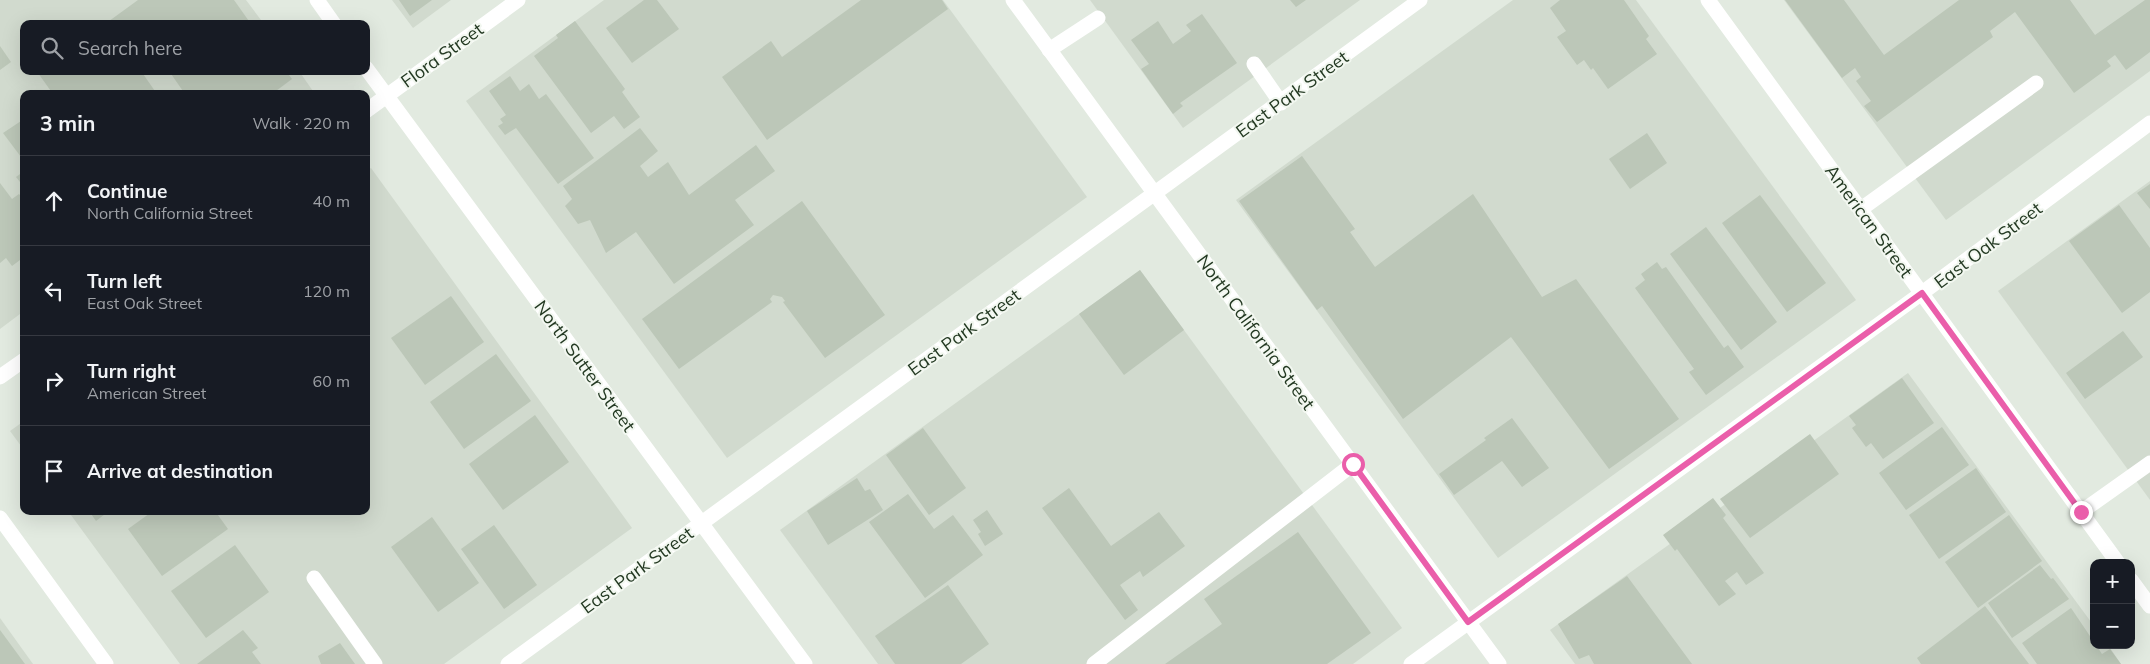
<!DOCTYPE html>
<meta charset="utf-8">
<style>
:root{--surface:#171b24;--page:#242831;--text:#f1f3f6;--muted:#9ea1a6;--line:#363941}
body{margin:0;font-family:Mulish,sans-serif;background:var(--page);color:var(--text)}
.controls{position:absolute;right:15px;bottom:15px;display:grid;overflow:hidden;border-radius:10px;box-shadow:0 5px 20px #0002}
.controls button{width:45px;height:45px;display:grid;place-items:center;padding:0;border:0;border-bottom:1px solid var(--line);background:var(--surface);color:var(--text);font:25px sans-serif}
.stop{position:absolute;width:15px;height:15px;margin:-11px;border:4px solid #ea5eaa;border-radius:50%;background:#fff}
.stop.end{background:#ea5eaa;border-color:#fff;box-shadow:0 1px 5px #0008}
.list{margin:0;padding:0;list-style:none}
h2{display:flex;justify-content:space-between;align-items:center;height:65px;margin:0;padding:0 20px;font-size:21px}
h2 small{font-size:16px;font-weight:400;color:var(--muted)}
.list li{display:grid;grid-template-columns:32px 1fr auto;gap:15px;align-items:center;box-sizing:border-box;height:90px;padding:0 20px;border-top:1px solid var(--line)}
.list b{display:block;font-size:19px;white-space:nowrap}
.list p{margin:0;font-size:16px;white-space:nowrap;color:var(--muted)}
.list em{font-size:16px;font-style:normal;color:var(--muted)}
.icon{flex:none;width:28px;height:28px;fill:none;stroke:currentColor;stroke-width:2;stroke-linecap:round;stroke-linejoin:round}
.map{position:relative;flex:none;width:2150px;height:664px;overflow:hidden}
.search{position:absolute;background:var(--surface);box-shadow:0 5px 20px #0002;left:20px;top:20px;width:350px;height:55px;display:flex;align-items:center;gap:12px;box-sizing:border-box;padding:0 18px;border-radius:10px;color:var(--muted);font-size:19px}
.panel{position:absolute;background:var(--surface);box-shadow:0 5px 20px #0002;left:20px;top:90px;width:350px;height:425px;border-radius:10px}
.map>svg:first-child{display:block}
.built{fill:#d1dace}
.building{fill:#bcc7b8}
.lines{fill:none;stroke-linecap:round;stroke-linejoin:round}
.minor{stroke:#fff;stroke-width:15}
.route{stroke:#ea5eaa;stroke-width:6}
.labels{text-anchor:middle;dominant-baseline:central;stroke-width:4;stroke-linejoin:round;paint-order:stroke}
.street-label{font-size:18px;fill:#233922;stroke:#f2f7f0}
</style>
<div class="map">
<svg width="2150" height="664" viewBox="0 0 2150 664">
<rect width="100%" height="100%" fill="#e2eae0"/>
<g class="built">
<polygon points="0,0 246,0 264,24 24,24 24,71 299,71 315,94 24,94 24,311 0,329"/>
<polygon points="392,0 451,0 413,28"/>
<polygon points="604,0 943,0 1087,197 727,458 466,101"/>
<polygon points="1090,0 1360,0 1183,128"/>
<polygon points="1513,0 1636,0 1856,300 1498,558 1236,200"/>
<polygon points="1784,0 2150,0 2150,71 1946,220"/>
<polygon points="371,168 632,528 444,664 180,664 68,511 366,511 366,171"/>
<polygon points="2150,181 2150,500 1998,291"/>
<polygon points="1140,270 1402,628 1353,664 878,664 780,530"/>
<polygon points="1908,373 2094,626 2094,645 2108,645 2121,664 1575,664 1550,630"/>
<polygon points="24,421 24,450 10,431"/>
<polygon points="0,618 33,664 0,664"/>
</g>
<g class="building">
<polygon points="138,0 234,0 251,24 105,24"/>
<polygon points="399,0 432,0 410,16"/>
<polygon points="644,0 657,0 679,29 632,63 606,28"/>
<polygon points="861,0 942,0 948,9 767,140 722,77 771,41 782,57"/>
<polygon points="1290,0 1306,0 1296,7"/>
<polygon points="1560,0 1624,0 1649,36 1646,39 1657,54 1608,89 1593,68 1591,70 1584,60 1577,65 1557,37 1566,31 1550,8"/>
<polygon points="1785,0 1844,0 1884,55 1959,0 2070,0 2095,35 2145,0 2150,0 2150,52 2126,70 2115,55 2107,61 2111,66 2074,93 2015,12 1990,31 1993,37 1877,122 1864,106 1871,101 1856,81 1861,77 1855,68 1842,78"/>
<polygon points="1202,14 1237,63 1180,103 1183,106 1173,114 1141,69 1149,64 1131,40 1158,21 1173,44 1191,31 1186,25"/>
<polygon points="575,21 625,89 622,92 640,117 624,129 614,116 591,133 534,56 558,38 556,35"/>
<polygon points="0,46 11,62 0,70"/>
<polygon points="40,71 141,71 157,94 53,94 38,73"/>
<polygon points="169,71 286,71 292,79 272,94 185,94"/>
<polygon points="510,76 520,91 529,84 539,99 546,94 594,158 558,184 516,128 505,135 498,126 503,123 500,119 506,115 489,91"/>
<polygon points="24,119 24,161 3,133"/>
<polygon points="640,128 658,151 640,166 648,177 668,162 689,195 756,145 775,171 735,200 754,225 674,284 636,232 606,253 590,220 578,224 565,206 572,199 563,186"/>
<polygon points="1647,133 1667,163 1630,189 1609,159"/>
<polygon points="1302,156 1355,229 1350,232 1375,267 1473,194 1542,297 1576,279 1679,419 1609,469 1511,337 1403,419 1322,306 1317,310 1239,201"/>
<polygon points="24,171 24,187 16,177"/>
<polygon points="0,183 12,199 19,194 24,200 24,257 12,266 6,258 0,263"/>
<polygon points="2150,184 2150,209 2137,193"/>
<polygon points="1760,195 1826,283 1787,312 1722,223"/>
<polygon points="802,201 885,315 825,358 783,302 785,301 782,297 773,295 770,299 772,302 679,369 642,319"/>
<polygon points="2119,205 2150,248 2150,292 2122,313 2069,241"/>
<polygon points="1706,227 1777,322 1741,350 1670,254"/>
<polygon points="1657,262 1662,269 1666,267 1724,348 1728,345 1744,367 1706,395 1689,372 1694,369 1635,288 1645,280 1641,274"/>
<polygon points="1140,270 1184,330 1124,375 1079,314"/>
<polygon points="451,296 484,342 425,385 391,338"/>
<polygon points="2123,331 2143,357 2085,399 2066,373"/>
<polygon points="496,354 531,401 464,449 430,402"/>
<polygon points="1902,378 1934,423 1883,459 1871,443 1866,447 1852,428 1856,425 1849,416"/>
<polygon points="535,415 569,462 503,510 469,464"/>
<polygon points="1512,418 1549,468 1522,487 1502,461 1454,495 1439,474 1486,440 1484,438"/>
<polygon points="1942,427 1969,465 1906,510 1879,473"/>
<polygon points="923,428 966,488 929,515 886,455"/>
<polygon points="1810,434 1839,474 1750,538 1720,499"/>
<polygon points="1976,468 2006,512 1939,559 1909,515"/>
<polygon points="857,478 865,491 870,489 883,510 828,545 807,511"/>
<polygon points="1069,488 1111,546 1159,512 1185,546 1143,577 1140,571 1120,585 1138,610 1125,620 1042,508"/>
<polygon points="908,494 934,529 953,515 983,555 925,598 869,522"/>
<polygon points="1713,498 1726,515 1723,518 1764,573 1746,585 1737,572 1725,581 1736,594 1719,606 1677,549 1675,551 1663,535"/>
<polygon points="987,510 1003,534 985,546 978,534 981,532 973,520"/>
<polygon points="89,511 109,511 96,521"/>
<polygon points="153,511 215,511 228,529 162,576 128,529"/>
<polygon points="2009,515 2042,561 1978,608 1945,562"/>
<polygon points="432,517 479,583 438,612 391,547"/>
<polygon points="494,525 537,585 504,609 461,549"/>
<polygon points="1298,532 1371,633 1327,664 1165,664 1222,624 1204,599"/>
<polygon points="235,545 269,592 206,638 171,591"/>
<polygon points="2040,565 2051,579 2053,578 2069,599 2012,638 1988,603"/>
<polygon points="1627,576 1692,664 1594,664 1589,655 1579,659 1558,624"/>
<polygon points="948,585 989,644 961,664 895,664 875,636"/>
<polygon points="1985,606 2029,664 1921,664 1917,658"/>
<polygon points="2071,608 2094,642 2094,645 2096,645 2102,654 2110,649 2121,664 2037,664 2022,643"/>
<polygon points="0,630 25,664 0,664"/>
<polygon points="243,630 258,648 252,652 261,664 197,664"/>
<polygon points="340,643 355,664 321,664 318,656"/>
</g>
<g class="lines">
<g class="minor">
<polyline points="317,0 334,24"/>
<polyline points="1013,0 1499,664"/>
<polyline points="1708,0 2118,563"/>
<polyline points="1049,50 1098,18"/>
<polyline points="1254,64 1281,103"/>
<polyline points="366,68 805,664"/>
<polyline points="366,111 518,0"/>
<polyline points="1861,209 2036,83"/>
<polyline points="0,377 24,360"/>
<polyline points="2081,512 2150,463"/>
<polyline points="0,518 106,664"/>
<polyline points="314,578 375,664"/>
<polyline points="2131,580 2150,606"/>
<polyline points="508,664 1420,0"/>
<polyline points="1094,664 1353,464"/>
<polyline points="1411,664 1922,293 2150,123"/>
</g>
</g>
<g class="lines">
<polyline class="route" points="1353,464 1468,622 1922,293 2081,512"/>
</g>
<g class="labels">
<g class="street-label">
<text transform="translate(442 55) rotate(-36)">Flora Street</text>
<text transform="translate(1292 94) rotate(-36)">East Park Street</text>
<text transform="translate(1869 221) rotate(54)">American Street</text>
<text transform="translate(1988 245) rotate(-37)">East Oak Street</text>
<text transform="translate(964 332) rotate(-36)">East Park Street</text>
<text transform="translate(1256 332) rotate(54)">North California Street</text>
<text transform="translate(585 366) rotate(54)">North Sutter Street</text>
<text transform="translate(637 570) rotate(-36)">East Park Street</text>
</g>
</g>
</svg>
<div class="controls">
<button>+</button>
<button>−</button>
</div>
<div class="stop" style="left:1353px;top:464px"></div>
<div class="stop end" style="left:2081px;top:512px"></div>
<div class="search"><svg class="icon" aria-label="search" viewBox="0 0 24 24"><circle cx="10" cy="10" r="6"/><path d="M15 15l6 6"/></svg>Search here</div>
<section class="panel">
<h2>3 min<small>Walk · 220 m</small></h2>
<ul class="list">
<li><svg class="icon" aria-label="ahead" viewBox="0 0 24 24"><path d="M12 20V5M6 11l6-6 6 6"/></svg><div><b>Continue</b><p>North California Street</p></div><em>40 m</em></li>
<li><svg class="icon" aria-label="left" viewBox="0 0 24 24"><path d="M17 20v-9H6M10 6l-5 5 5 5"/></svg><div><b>Turn left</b><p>East Oak Street</p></div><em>120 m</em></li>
<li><svg class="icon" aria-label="right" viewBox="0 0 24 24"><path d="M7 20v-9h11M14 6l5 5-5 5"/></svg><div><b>Turn right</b><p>American Street</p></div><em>60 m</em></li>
<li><svg class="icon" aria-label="arrive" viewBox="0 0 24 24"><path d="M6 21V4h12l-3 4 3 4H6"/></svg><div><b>Arrive at destination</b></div></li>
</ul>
</section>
</div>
